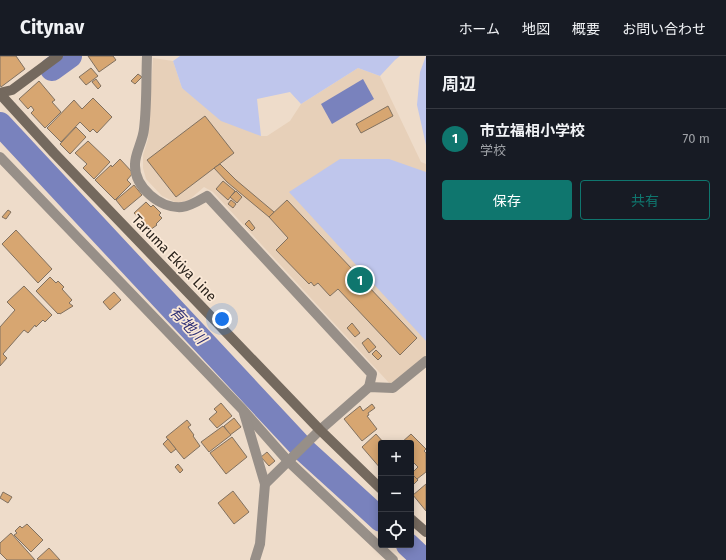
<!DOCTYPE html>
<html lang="ja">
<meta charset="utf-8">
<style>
:root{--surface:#171b24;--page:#242831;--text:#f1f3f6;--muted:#9ea1a6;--line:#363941;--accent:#0f766e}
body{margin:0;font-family:"Fira Sans","Noto Sans JP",sans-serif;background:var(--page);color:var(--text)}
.controls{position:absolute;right:12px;bottom:12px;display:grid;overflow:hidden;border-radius:4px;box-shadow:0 2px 10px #0003}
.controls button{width:36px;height:36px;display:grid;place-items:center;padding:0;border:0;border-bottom:1px solid var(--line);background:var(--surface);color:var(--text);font:20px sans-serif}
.you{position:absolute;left:222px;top:263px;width:14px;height:14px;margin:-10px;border:3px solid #fff;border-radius:50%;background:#1a73e8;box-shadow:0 0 0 6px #1a73e833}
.badge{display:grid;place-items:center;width:26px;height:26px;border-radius:50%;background:var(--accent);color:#fff;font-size:13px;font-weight:700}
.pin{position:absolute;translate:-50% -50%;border:2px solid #fff;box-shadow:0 1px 4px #0006}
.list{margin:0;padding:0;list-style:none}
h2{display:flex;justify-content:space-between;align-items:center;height:52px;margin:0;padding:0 16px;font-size:17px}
h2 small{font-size:13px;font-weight:400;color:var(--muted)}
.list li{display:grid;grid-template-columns:26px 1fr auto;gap:12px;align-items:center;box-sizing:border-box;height:60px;padding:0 16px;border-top:1px solid var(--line)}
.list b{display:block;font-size:15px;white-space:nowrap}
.list p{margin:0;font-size:13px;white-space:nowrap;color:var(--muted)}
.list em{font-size:13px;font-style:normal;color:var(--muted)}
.actions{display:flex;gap:8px;padding:12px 16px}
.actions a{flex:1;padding:9px 0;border:1px solid var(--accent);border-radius:4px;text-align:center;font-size:14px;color:var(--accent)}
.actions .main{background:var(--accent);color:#fff}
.icon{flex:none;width:22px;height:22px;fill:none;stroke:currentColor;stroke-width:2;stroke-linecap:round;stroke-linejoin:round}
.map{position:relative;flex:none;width:426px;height:504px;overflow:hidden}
header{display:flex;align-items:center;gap:24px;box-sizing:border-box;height:56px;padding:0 20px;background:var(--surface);border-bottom:1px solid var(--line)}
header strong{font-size:19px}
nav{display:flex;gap:22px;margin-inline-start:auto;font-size:14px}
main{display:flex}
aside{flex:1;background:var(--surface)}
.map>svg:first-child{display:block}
.built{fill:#e7d0b9}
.green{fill:#bfc6ec}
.water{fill:#7982bd}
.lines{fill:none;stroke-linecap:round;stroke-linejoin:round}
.river{stroke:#7982bd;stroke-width:24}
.building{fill:#d7a671;stroke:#817160}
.minor{stroke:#978f88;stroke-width:10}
.secondary{stroke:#74695e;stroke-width:10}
.labels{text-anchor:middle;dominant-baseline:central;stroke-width:3.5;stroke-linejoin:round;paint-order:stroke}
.street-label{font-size:14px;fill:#29221b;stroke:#fbe9d7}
.water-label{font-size:15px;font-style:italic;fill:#2c2d75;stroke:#fbe9d7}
</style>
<header>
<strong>Citynav</strong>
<nav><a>ホーム</a><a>地図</a><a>概要</a><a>お問い合わせ</a></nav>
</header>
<main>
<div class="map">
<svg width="426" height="504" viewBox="0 0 426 504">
<rect width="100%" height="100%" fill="#eedcca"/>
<polygon class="built" points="153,2 173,5 182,32 261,80 267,80 290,65 301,48 358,12 380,20 421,106 426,108 426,301 391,329 213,136 204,131 189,144 177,147 162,140 146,123 143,112 143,99 148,83"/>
<g class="green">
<polygon points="180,0 400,0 395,4 380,20 358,12 301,48 290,36 257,43 261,80 221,65 182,32 173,5"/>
<polygon points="426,0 426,89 417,49 420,16"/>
<polygon points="340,103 389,103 426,116 426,285 289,136"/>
</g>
<polygon class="water" points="363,23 374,43 332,68 321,48"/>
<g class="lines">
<g class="river">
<polyline points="52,13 70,0"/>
<polyline points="0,68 305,395 381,464"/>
<polyline points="408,489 424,504"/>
</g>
</g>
<g class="building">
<polygon points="0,0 16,0 25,13 1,31 0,29"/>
<polygon points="88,0 113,0 116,4 99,16"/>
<polygon points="91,12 98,20 86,29 79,21"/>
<polygon points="138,18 142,21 135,28 131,25"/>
<polygon points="96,23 101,30 98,33 92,26"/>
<polygon points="39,25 55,44 52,46 61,56 45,72 31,57 34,54 31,50 28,53 19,43"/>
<polygon points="93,42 112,61 97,77 93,73 90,76 80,66 61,86 47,72 74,44 82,53"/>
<polygon points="388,50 393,60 361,77 356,68"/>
<polygon points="205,60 234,97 176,141 147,104"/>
<polygon points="76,71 86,81 70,98 60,88"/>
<polygon points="88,85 110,106 94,123 83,112 87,108 75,97"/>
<polygon points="120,103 133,117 127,124 131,128 115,144 95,124 111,109 112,111"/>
<polygon points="220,108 236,124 274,156 269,161 227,126 214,112"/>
<polygon points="223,125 235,135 228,144 216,133"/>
<polygon points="134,129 142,139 124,154 116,144"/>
<polygon points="236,135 242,141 237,147 230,141"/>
<polygon points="231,144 236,148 233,152 228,148"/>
<polygon points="287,144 417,282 400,299 338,233 330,240 318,227 314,230 311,226 309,228 276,194 288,182 269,161"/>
<polygon points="146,146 151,151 153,149 161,157 159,159 162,162 156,168 157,169 150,174 134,157"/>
<polygon points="8,154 11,156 6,163 2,161"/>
<polygon points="249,164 255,172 252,175 245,168"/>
<polygon points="16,174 52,213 38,227 2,188"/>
<polygon points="50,221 56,227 58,225 64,231 62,233 72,244 69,247 73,250 60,258 59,257 58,258 36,235"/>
<polygon points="24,230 52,259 45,266 43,264 36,271 35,269 28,277 24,274 3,298 7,302 0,310 0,271 15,254 7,246"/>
<polygon points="114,236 121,244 110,254 103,246"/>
<polygon points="352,267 360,277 355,281 347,272"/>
<polygon points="368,282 376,291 369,297 362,287"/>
<polygon points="376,294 382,300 378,304 372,298"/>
<polygon points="221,347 232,360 217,372 209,363 217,356 214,353"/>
<polygon points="372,348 375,352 368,357 369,359 367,360 377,373 362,385 344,363 360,350 363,355"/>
<polygon points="234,362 241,371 230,379 224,370"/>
<polygon points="187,364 191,369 188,371 194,379 193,380 200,390 184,403 166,381"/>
<polygon points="223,370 231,379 209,396 201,386"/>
<polygon points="376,378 384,387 381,387 381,413 362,391"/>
<polygon points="411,378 426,393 424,395 426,397 426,416 417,423 411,418 418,411 414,407 411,410 411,387 401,387"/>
<polygon points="232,381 247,401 226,418 210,397"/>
<polygon points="168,383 176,393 171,397 163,388"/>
<polygon points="267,396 275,405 269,410 261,401"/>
<polygon points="178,408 183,414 180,417 175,411"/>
<polygon points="412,418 418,424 411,431 411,419"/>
<polygon points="426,428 426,455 413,439"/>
<polygon points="233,435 249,456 234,468 218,447"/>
<polygon points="3,436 12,441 8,447 0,442"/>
<polygon points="27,468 43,484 31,496 14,479 17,477 15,475 20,470 22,472"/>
<polygon points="11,477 35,504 7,504 0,497 0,487"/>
<polygon points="49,492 60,504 39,504 37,503"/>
</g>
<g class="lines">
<g class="minor">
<path d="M147 0C146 24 147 49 144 73 143 85 135 97 135 108 134 131 160 153 182 151 191 150 200 144 207 140L372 318 369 331"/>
<polyline points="0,101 243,354 288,405 393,504"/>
<polyline points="244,357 265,428"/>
<polyline points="255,504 260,488 265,428 320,374 369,331 393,332 426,305"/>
</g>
<g class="secondary">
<polyline points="0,37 12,34 58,0"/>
<polyline points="0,38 54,97 320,374 381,433"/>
<polyline points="411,463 426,476"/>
</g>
</g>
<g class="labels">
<g class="street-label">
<text transform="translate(174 202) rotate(46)">Taruma Ekiya Line</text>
</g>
<g class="water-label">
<text transform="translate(188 269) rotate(47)">有地川</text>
</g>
</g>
</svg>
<div class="controls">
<button>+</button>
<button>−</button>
<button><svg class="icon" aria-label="locate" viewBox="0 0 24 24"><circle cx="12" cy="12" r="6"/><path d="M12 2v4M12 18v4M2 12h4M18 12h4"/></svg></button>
</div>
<div class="you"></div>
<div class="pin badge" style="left:360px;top:224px">1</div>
</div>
<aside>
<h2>周辺<small></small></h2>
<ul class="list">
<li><span class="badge">1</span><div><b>市立福相小学校</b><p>学校</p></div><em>70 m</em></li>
</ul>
<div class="actions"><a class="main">保存</a><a>共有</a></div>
</aside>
</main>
